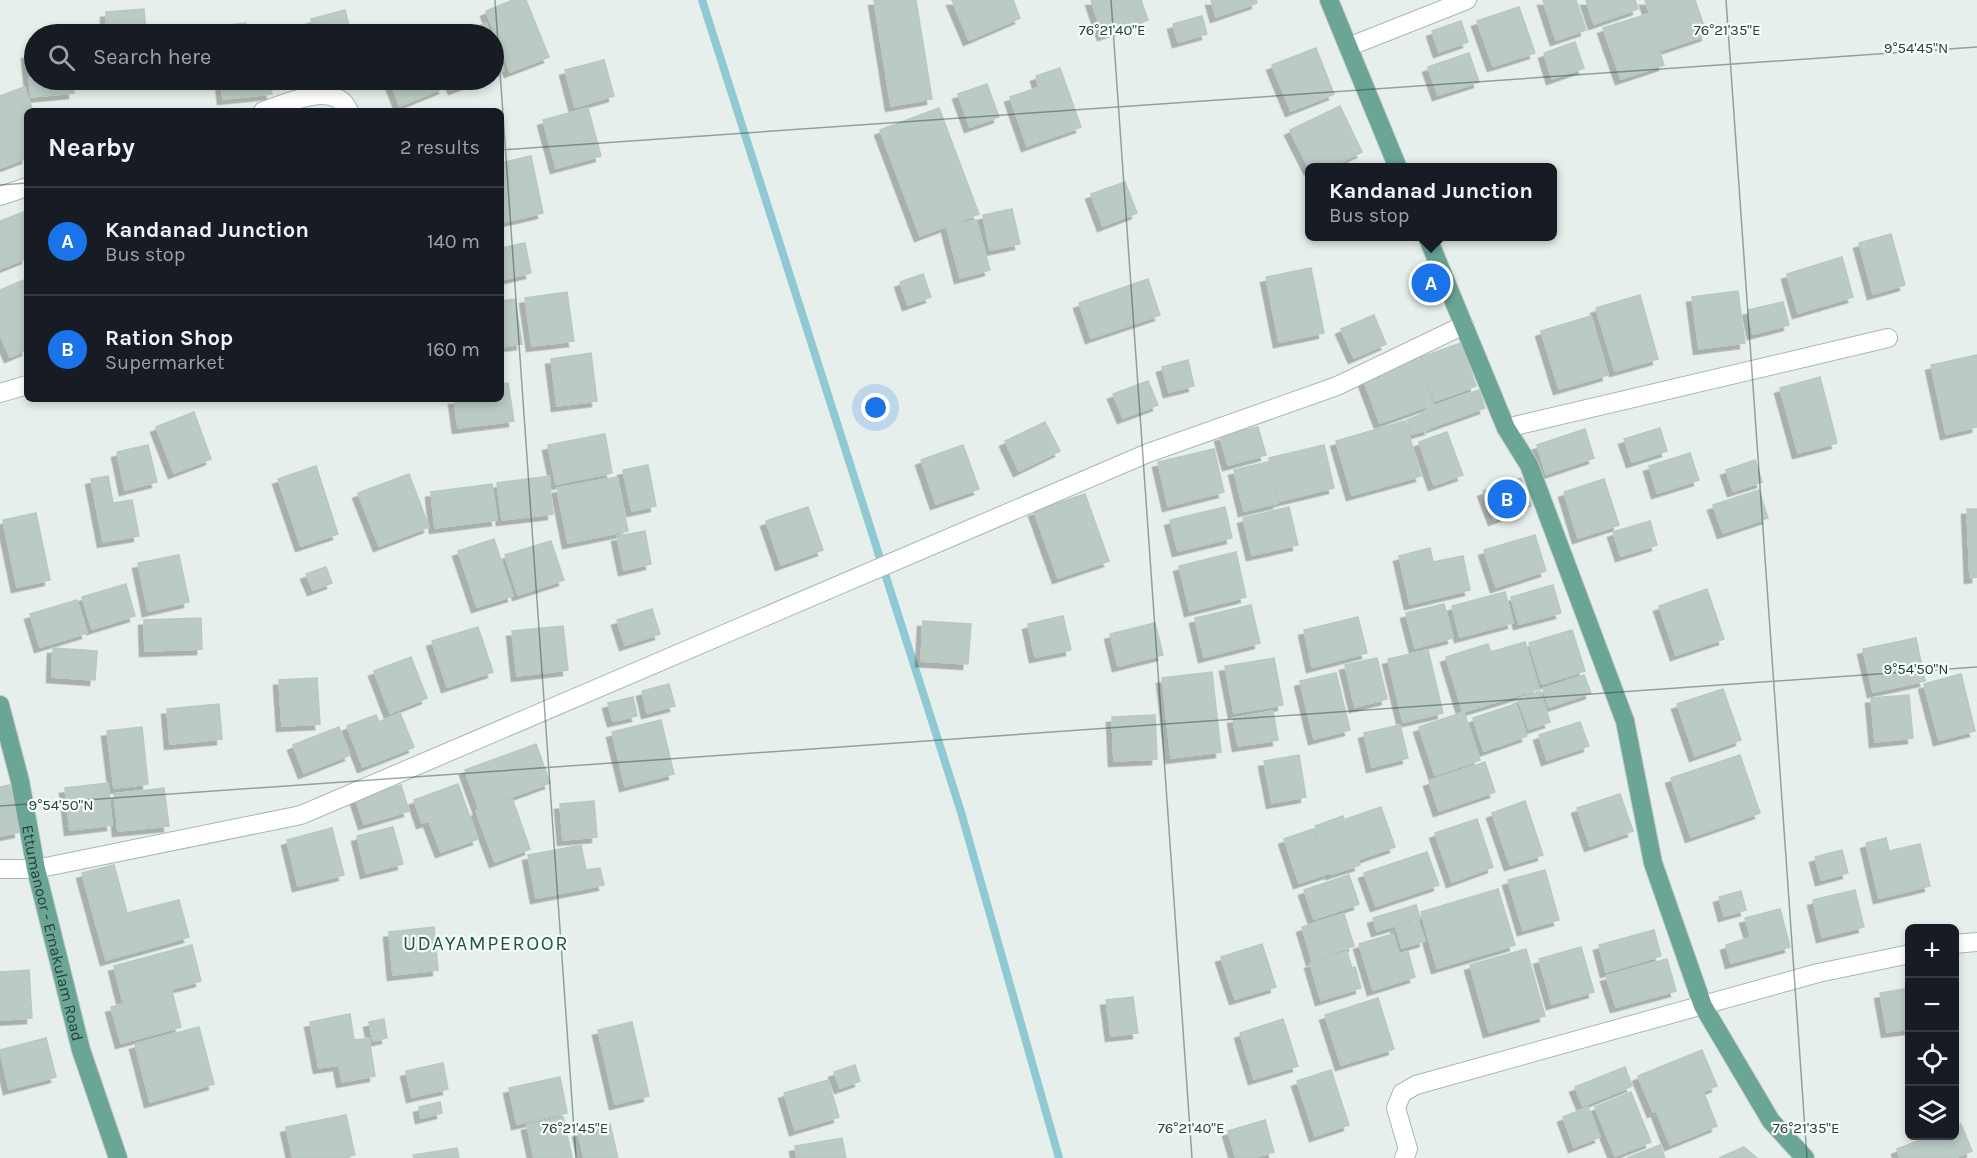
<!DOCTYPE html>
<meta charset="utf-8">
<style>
:root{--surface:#171b24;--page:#20242c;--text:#f1f3f6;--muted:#9ea1a6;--line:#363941;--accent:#1a73e8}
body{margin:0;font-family:Karla,sans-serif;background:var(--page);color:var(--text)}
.controls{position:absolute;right:18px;bottom:18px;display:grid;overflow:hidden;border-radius:9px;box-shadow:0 3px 9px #0003}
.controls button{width:54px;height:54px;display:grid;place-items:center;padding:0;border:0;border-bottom:2px solid var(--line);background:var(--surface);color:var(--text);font:30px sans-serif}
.you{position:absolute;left:876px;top:408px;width:21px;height:21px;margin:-15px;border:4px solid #fff;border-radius:50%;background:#1a73e8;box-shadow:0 0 0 9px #1a73e833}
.badge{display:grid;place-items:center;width:39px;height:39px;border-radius:50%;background:var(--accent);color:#fff;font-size:20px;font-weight:700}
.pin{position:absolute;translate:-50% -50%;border:3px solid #fff;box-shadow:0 2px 6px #0006}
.popup{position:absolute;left:1305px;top:163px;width:252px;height:78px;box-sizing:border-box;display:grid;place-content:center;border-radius:9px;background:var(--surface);filter:drop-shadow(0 2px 4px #0005);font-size:20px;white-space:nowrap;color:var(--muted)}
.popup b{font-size:22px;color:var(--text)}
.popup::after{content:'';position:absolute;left:50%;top:100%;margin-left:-12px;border:12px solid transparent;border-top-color:var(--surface)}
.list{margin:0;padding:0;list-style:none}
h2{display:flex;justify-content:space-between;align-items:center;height:78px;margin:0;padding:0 24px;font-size:26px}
h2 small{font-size:20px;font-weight:400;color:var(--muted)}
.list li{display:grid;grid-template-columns:39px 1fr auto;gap:18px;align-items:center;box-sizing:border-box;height:108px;padding:0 24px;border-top:2px solid var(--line)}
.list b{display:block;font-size:22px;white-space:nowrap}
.list p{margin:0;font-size:20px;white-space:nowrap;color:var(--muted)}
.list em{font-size:20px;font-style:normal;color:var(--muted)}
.icon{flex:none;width:33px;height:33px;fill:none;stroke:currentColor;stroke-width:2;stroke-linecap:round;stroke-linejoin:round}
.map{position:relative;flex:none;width:1977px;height:1158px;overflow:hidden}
.search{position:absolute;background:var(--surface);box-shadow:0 3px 9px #0003;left:24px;top:24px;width:480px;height:66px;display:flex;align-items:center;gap:15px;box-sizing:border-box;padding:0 21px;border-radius:33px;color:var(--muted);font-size:22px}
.panel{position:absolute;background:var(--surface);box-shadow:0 3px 9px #0003;left:24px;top:108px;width:480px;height:294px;border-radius:9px}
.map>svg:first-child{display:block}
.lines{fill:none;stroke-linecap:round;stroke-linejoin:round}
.stream{stroke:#8ec9d4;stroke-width:8}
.building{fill:#bbcac4;stroke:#b8c9c2;stroke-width:1.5;filter:url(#shadow)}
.minor-casing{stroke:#a8b8b2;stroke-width:20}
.major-casing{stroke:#c2cac8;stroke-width:20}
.minor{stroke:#fff;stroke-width:18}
.major{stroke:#6aa596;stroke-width:18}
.ticks{fill:none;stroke:#24423a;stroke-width:1.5;stroke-opacity:0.45}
.labels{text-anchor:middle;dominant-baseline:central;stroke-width:4.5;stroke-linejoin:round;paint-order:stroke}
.street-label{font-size:16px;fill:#24423a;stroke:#f7fbf9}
.quarter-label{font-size:20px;letter-spacing:1.5px;fill:#1f5548;stroke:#f7fbf9}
.ticks-label{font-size:15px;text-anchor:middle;fill:#24423a;stroke:#f7fbf9;stroke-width:4.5;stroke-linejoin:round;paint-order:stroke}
</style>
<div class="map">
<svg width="1977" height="1158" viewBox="0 0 1977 1158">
<defs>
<filter id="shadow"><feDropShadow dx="-5.5" dy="5.5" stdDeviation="0" flood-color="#0004"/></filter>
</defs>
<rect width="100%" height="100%" fill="#e6efeb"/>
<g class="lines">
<polyline class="stream" points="702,0 961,812 1059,1158"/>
</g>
<g class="building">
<polygon points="513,0 526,0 549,57 510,72 486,11"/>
<polygon points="874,0 916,0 932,99 891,106"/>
<polygon points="952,0 1013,0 1020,18 969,40"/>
<polygon points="1091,0 1141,0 1148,20 1103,35"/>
<polygon points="1211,0 1256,0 1257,3 1216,17"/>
<polygon points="1543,0 1576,0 1586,30 1556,40"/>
<polygon points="1586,0 1635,0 1638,9 1594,24"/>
<polygon points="1645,0 1695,0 1707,35 1662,50"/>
<polygon points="1519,7 1535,53 1493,66 1477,21"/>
<polygon points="144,9 146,34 107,34 106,12"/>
<polygon points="345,10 351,34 315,34 311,19"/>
<polygon points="1648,14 1664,65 1621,79 1603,28"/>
<polygon points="1202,16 1207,34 1178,42 1173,24"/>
<polygon points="1461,21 1468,42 1439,52 1432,31"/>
<polygon points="246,23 248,34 211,34 210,27"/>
<polygon points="486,23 490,34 457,34"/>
<polygon points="1575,42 1584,68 1552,79 1544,53"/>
<polygon points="494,44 504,70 494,74"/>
<polygon points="1316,48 1334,94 1291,111 1272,65"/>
<polygon points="27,53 34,53 34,80 73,80 74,93 31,97"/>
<polygon points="1469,53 1479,82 1438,95 1428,67"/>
<polygon points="604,60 614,96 575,107 565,70"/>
<polygon points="1060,68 1081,127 1027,146 1010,97 1039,87 1036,76"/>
<polygon points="221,80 270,80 272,94 223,99"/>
<polygon points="390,80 441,80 444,88 400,106"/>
<polygon points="450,80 478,80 454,89"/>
<polygon points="987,84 999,117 970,127 958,94"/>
<polygon points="24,87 33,111 27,111 27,158 0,168 0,96"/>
<polygon points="1340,106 1362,152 1329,168 1310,168 1310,170 1290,130"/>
<polygon points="588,108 601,156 556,168 543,120"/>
<polygon points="939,108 979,214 920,236 880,130"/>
<polygon points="531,156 543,213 503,222 501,213 501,163"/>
<polygon points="1125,182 1137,213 1103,226 1091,194"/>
<polygon points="1012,209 1020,244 990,250 983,215"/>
<polygon points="26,211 27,258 0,269 0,221"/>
<polygon points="976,220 990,270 960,278 947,227"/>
<polygon points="1891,234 1905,285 1873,294 1859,243"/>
<polygon points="525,243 531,273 501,280 501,248"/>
<polygon points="1842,257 1853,297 1798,313 1787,274"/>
<polygon points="1311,268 1324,333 1279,342 1266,277"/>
<polygon points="923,274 931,297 908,305 900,282"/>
<polygon points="26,279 27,350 10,357 0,334 0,290"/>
<polygon points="1148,279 1160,315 1091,338 1079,303"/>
<polygon points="1738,291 1745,343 1699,349 1692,297"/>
<polygon points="567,292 574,341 532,346 525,298"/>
<polygon points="1640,295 1658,359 1615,371 1596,308"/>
<polygon points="515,299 522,344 501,347 501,301"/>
<polygon points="1783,302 1789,325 1753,334 1748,310"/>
<polygon points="1374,315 1386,344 1354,358 1341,329"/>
<polygon points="1591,316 1608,375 1559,389 1541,331"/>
<polygon points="1461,343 1476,386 1435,401 1419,358"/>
<polygon points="591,353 597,401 557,406 551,359"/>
<polygon points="1977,355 1977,427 1946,434 1931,365"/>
<polygon points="1416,356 1433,404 1380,423 1362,376"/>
<polygon points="1188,360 1194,386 1169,392 1162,367"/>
<polygon points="1820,377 1837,443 1798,453 1780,388"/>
<polygon points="1148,381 1158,405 1123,418 1113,394"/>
<polygon points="508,383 514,421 458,428 454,399 501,399 501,384"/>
<polygon points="1479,390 1485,408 1432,427 1426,409"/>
<polygon points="194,412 211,459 174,473 156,427"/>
<polygon points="1425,413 1430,429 1412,434 1407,420"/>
<polygon points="1405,421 1421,476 1352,495 1336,441"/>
<polygon points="1045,422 1060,451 1019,471 1005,441"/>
<polygon points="1258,427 1266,455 1228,465 1220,436"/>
<polygon points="1660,428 1667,451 1632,462 1624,439"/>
<polygon points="1585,429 1594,458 1546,474 1537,445"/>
<polygon points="1447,432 1463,475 1434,485 1419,442"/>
<polygon points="605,434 612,473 556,484 548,445"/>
<polygon points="148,445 157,482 125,490 117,452"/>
<polygon points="963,445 979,489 936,504 921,460"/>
<polygon points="1324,445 1334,488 1279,501 1269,458"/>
<polygon points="1214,449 1224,492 1168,506 1158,462"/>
<polygon points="1690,453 1699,480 1657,493 1649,466"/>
<polygon points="1755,460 1762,482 1733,491 1726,470"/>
<polygon points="1268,462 1278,503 1244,511 1234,470"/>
<polygon points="648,465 656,506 632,511 623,470"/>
<polygon points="316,466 338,534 301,546 278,479"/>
<polygon points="409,474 429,527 379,546 358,493"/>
<polygon points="108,476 113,503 132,500 139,536 103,542 91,479"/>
<polygon points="549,476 553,514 502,520 497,483"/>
<polygon points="617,477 628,531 568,543 557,488"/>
<polygon points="1521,478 1531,506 1494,520 1483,491"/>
<polygon points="1604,479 1619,525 1578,538 1564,492"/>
<polygon points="492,484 497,520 435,528 431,492"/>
<polygon points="1759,490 1768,518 1723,533 1713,505"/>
<polygon points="1085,494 1109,561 1058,578 1034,511"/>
<polygon points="808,507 823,550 781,565 766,521"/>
<polygon points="1225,507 1232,538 1178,551 1170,520"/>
<polygon points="1289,507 1298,545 1252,555 1243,518"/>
<polygon points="1967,509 1977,509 1977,577 1970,578"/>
<polygon points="36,513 50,580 17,587 3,520"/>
<polygon points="1650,521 1657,545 1621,556 1613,532"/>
<polygon points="645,531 651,564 624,570 617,536"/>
<polygon points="1535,535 1546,571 1496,587 1484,550"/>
<polygon points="494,539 513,596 477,607 458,551"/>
<polygon points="551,541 564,580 518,595 505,555"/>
<polygon points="1430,548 1433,562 1463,556 1470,590 1410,604 1399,556"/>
<polygon points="1236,552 1246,597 1190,611 1179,566"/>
<polygon points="179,555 189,602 148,611 138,563"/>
<polygon points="326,567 332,583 313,590 306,574"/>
<polygon points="126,584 135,616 92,629 82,597"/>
<polygon points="1553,585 1561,613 1519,624 1511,597"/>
<polygon points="1707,589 1724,639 1676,655 1659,606"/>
<polygon points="1505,592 1513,623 1460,637 1452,606"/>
<polygon points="77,600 87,633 40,647 30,614"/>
<polygon points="1444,604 1453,638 1415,648 1406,613"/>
<polygon points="1251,605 1260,643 1204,657 1195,618"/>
<polygon points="652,609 660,634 625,645 617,620"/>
<polygon points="1063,616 1071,650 1035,657 1028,624"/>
<polygon points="1358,617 1367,653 1312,667 1304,630"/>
<polygon points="201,618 202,649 145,651 144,620"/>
<polygon points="923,621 971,624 968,664 921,661"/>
<polygon points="1155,623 1163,655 1118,666 1110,634"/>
<polygon points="563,626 568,670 517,676 512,631"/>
<polygon points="478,627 493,672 447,687 432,641"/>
<polygon points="1572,630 1585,671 1542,684 1529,643"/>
<polygon points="1916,638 1925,681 1873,692 1863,649"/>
<polygon points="1525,642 1539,689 1463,712 1446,657 1488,644 1491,652"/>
<polygon points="53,648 97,651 95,680 52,677"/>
<polygon points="1428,650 1443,713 1403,722 1388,659"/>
<polygon points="411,657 427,698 390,713 374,671"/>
<polygon points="1274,658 1283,705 1234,713 1225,666"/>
<polygon points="1377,658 1387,699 1355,707 1345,665"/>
<polygon points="1212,672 1221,752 1171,758 1162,678"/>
<polygon points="1336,673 1350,730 1314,739 1300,681"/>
<polygon points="1961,674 1975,731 1939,740 1924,684"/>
<polygon points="1584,675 1591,693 1549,707 1543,689"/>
<polygon points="317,678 320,724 282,726 279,680"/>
<polygon points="669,684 675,706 647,713 642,691"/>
<polygon points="1723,689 1741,740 1695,756 1677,704"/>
<polygon points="1540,691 1550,722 1529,729 1518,699"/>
<polygon points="1909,695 1913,738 1875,742 1871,698"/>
<polygon points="633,697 637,716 613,721 608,703"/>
<polygon points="219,704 222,739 170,744 167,709"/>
<polygon points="1516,704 1527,736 1484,751 1473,718"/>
<polygon points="1273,711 1278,740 1238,746 1233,718"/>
<polygon points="1464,712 1480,760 1435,775 1419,727"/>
<polygon points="400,713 414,747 363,767 347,726 376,715 379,722"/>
<polygon points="1155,715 1157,759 1114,761 1112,717"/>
<polygon points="661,720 674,774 625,786 612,732"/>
<polygon points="1580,722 1589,746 1547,760 1539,735"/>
<polygon points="1400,725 1408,758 1372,767 1364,733"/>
<polygon points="142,727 148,784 114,788 107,731"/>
<polygon points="339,727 350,755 304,773 293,745"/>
<polygon points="536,744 550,783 479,809 465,770"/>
<polygon points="1299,755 1306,797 1272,803 1264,761"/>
<polygon points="1740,755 1760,813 1691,837 1671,778"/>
<polygon points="1485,762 1495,792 1439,811 1429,781"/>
<polygon points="108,783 112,825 70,830 65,788"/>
<polygon points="458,784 478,839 441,852 429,821 422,823 414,800"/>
<polygon points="10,785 20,832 0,836 0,787"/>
<polygon points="401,785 409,811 364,824 356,799"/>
<polygon points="164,788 169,826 118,831 114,794"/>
<polygon points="1620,794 1633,831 1590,846 1577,808"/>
<polygon points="512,798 530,849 495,862 476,811"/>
<polygon points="594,801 597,837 563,840 560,804"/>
<polygon points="1525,801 1543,855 1510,865 1492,813"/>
<polygon points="1381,807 1395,847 1360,859 1346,819"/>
<polygon points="1343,816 1360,865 1331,874 1315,826"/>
<polygon points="1477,819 1493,867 1452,882 1435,833"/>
<polygon points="393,827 403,864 366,873 357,836"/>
<polygon points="332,828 344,875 298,886 287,840"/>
<polygon points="1313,829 1329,873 1299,883 1284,839"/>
<polygon points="1886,838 1889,851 1920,844 1930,886 1879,898 1866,843"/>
<polygon points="581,845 586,870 600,868 604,885 536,898 528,855"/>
<polygon points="1842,850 1848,873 1821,880 1815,857"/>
<polygon points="1427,852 1439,885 1376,906 1364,873"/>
<polygon points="114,865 127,913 179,900 189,937 106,960 82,873"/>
<polygon points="1545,870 1559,920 1523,930 1508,880"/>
<polygon points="1349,875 1359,904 1314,919 1304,890"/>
<polygon points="1498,889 1515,945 1437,968 1421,912"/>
<polygon points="1855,890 1864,927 1822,937 1813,900"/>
<polygon points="1741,891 1746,910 1724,916 1719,897"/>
<polygon points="1416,905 1420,918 1377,931 1373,918"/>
<polygon points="1780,909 1790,947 1731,963 1726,945 1751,937 1745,918"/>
<polygon points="1344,914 1354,946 1312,960 1302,927"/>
<polygon points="1418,921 1425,941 1402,948 1396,927"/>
<polygon points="434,927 438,970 393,975 389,932"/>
<polygon points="1654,930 1661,956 1606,972 1599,945"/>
<polygon points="1393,934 1399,954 1408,952 1415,977 1373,990 1359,944"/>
<polygon points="1262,944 1276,987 1235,999 1221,957"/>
<polygon points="192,945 201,981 123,1002 114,966"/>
<polygon points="1581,947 1594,992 1552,1004 1539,959"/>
<polygon points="1526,949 1545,1016 1489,1032 1470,965"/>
<polygon points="1347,952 1352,968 1355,967 1361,988 1321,1000 1310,963"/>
<polygon points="1667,959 1676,991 1616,1007 1606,976"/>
<polygon points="29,970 32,1018 0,1020 0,972"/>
<polygon points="1910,988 1910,1029 1887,1032 1880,993"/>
<polygon points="172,991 181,1027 121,1043 111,1007"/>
<polygon points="1133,997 1138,1033 1111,1036 1106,1000"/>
<polygon points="1378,998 1394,1049 1341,1065 1325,1015"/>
<polygon points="350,1014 354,1040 369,1038 375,1076 342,1082 339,1065 319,1068 310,1022"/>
<polygon points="384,1019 387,1038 373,1041 369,1022"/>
<polygon points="1283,1019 1298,1066 1254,1079 1240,1033"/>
<polygon points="632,1022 649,1096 615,1104 598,1030"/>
<polygon points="199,1027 214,1084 150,1102 135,1044"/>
<polygon points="46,1038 56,1077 9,1089 0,1050"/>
<polygon points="1702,1050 1717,1086 1653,1112 1638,1076"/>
<polygon points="443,1063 448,1089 412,1097 406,1071"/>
<polygon points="855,1065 860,1081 840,1088 834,1072"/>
<polygon points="1625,1067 1632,1086 1583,1106 1575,1087"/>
<polygon points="1331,1070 1349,1125 1315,1136 1297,1081"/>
<polygon points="560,1077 567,1113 517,1124 509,1088"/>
<polygon points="828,1080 839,1117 795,1130 784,1093"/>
<polygon points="1631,1092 1651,1142 1615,1156 1595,1107"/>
<polygon points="1704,1093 1717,1126 1670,1145 1657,1112"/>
<polygon points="440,1102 442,1113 421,1118 419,1107"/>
<polygon points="1588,1107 1600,1137 1574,1147 1563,1117"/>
<polygon points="346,1115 355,1155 341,1158 293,1158 286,1127"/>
<polygon points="563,1117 572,1157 534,1158 527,1125"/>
<polygon points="1265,1120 1274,1152 1253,1158 1236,1158 1228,1131"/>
<polygon points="610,1124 618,1158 584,1158 578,1132"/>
<polygon points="1961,1124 1972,1151 1954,1158 1900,1158 1897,1149 1931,1136 1954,1136 1954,1126"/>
<polygon points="842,1138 846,1158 797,1158 795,1146"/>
<polygon points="1660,1145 1665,1158 1627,1158"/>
<polygon points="1744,1147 1757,1158 1719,1158"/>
<polygon points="457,1148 459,1158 414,1158 413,1155"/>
</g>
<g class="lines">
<g class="minor-casing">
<g id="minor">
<polyline points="1348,47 1467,0"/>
<path d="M263 111C286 104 335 79 349 111"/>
<polyline points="0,196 27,187"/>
<polyline points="0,393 27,385"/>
<polyline points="1506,428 1888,338"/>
<polyline points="0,869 36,869 301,815 1148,453 1337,386 1464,325"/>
<polyline points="1954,944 1977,942"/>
<polyline points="1404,1158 1408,1149 1396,1108 1402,1093 1416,1085 1818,973 1910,954"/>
</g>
</g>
<g class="major-casing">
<g id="major">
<polyline points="1329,0 1398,168"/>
<polyline points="1427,236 1506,428 1529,465 1625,721 1653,863 1703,1006 1771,1121 1805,1158"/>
<path id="s1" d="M0 705 20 781 36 869 81 1050 118 1158"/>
</g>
</g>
<use href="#minor" class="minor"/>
<use href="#major" class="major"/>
</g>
<path class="ticks" d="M495 0 576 1158M1111 0 1192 1158M1726 0 1807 1158M501 150 1977 47M0 185 27 183M0 806 1977 667"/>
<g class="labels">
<g class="street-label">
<text stroke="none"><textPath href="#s1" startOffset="234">Ettumanoor - Ernakulam Road</textPath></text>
</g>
<g class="quarter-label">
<text x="486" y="943">UDAYAMPEROOR</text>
</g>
</g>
<g class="ticks-label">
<text x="1112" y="35">76°21'40"E</text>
<text x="1727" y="35">76°21'35"E</text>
<text x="1916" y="53">9°54'45"N</text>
<text x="1916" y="674">9°54'50"N</text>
<text x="61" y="810">9°54'50"N</text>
<text x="575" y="1133">76°21'45"E</text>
<text x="1191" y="1133">76°21'40"E</text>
<text x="1806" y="1133">76°21'35"E</text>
</g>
</svg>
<div class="controls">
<button>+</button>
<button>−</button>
<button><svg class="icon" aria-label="locate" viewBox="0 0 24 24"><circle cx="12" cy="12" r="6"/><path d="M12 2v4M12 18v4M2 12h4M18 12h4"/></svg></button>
<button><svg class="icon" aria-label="layers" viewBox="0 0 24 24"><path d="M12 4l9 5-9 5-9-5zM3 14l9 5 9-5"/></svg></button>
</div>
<div class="you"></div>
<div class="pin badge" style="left:1431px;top:283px">A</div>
<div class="popup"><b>Kandanad Junction</b>Bus stop</div>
<div class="pin badge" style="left:1507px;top:499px">B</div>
<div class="search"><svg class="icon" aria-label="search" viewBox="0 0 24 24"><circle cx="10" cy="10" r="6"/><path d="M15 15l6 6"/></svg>Search here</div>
<section class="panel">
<h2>Nearby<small>2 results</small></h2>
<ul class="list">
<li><span class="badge">A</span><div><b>Kandanad Junction</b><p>Bus stop</p></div><em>140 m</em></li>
<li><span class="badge">B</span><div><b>Ration Shop</b><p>Supermarket</p></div><em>160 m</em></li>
</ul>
</section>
</div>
